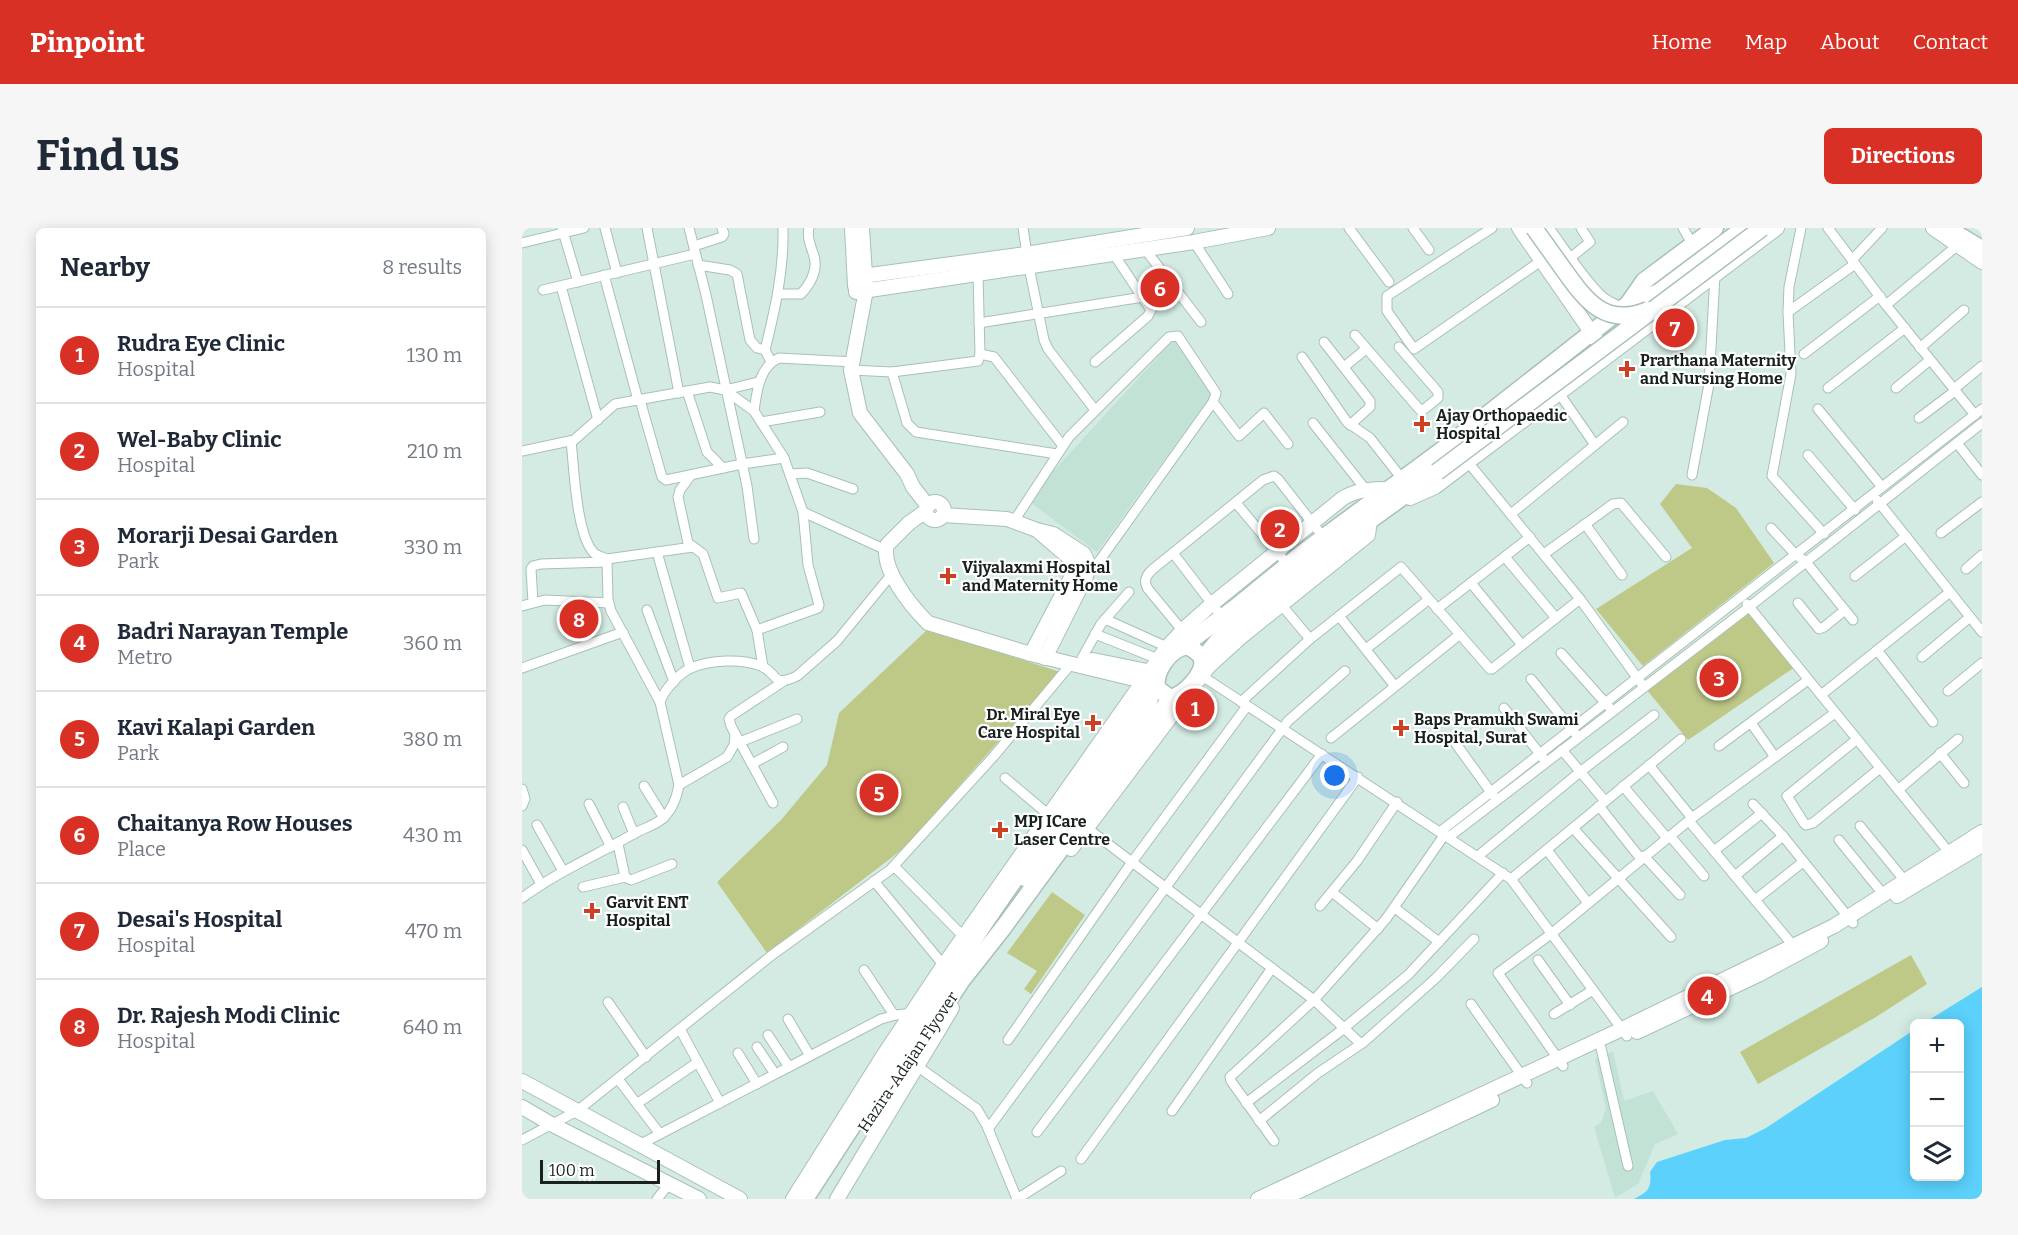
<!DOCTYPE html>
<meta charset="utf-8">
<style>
:root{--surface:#fff;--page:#f6f6f7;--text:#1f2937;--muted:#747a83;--line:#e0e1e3;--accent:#d93025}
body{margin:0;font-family:Bitter,serif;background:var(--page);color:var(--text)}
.controls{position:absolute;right:18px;bottom:18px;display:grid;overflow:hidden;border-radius:9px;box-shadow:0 3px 15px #0003}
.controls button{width:54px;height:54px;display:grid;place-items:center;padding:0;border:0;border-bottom:2px solid var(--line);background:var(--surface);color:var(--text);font:30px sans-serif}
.scale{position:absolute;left:18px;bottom:15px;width:120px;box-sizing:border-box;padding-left:6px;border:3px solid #18211e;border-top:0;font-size:16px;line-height:21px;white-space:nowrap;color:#18211e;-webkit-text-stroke:4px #fff;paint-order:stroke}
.you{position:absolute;left:813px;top:548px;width:21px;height:21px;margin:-15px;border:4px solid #fff;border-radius:50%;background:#1a73e8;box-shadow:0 0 0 9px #1a73e833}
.badge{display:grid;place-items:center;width:39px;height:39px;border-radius:50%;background:var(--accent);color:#fff;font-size:20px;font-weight:700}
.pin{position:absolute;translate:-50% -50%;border:3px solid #fff;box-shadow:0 2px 6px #0006}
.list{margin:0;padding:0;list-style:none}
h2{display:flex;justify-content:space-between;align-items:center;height:78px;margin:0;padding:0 24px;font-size:26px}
h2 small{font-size:20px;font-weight:400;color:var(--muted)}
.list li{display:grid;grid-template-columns:39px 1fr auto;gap:18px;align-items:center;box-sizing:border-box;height:96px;padding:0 24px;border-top:2px solid var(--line)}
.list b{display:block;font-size:22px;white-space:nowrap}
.list p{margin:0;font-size:20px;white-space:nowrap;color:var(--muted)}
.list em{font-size:20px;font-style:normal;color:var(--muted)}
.icon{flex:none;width:33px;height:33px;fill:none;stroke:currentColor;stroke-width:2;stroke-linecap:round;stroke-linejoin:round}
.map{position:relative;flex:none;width:1460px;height:971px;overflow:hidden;border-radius:9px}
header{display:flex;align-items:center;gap:36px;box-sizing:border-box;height:84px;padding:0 30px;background:var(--accent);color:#fff}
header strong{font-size:28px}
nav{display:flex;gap:33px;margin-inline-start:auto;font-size:21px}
.intro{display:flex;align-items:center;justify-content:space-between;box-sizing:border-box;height:144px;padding:0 36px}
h1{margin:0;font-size:42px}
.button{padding:15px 27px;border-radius:9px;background:var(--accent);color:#fff;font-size:21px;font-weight:700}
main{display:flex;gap:36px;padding:0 36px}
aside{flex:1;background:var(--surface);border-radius:9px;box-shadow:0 3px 15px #0003}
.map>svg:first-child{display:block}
.built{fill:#c2e2d6}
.green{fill:#bec988}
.water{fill:#5bd1fc}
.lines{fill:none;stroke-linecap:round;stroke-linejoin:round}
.street-casing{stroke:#a9c0b7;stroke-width:11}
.secondary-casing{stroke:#a9c0b7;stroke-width:16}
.highway-casing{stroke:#a9c0b7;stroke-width:19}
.street{stroke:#fff;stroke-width:9}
.secondary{stroke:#fff;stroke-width:14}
.highway{stroke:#fff;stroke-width:16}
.highway-bridge-casing{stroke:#a9c0b7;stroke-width:19;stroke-linecap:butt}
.highway-bridge{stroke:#fff;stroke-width:16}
.poi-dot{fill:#cc4123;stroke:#fff;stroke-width:2}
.labels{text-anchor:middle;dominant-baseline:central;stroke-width:4.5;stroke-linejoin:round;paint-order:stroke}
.poi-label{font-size:16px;font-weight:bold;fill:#18211e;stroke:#fff;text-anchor:start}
.street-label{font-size:16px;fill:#18211e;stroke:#fff}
</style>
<header>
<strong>Pinpoint</strong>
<nav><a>Home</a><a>Map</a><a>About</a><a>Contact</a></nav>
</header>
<div class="intro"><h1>Find us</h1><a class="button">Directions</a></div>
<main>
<aside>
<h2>Nearby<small>8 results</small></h2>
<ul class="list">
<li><span class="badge">1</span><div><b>Rudra Eye Clinic</b><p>Hospital</p></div><em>130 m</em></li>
<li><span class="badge">2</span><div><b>Wel-Baby Clinic</b><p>Hospital</p></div><em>210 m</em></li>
<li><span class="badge">3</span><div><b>Morarji Desai Garden</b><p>Park</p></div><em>330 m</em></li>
<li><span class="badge">4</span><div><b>Badri Narayan Temple</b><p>Metro</p></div><em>360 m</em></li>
<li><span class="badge">5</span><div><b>Kavi Kalapi Garden</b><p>Park</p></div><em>380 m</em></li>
<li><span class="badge">6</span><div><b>Chaitanya Row Houses</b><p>Place</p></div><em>430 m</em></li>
<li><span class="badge">7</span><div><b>Desai's Hospital</b><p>Hospital</p></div><em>470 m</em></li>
<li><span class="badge">8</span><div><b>Dr. Rajesh Modi Clinic</b><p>Hospital</p></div><em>640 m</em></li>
</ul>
</aside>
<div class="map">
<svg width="1460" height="971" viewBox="0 0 1460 971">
<rect width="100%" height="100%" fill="#d3ebe2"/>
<g class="built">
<polygon points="656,107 692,163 575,324 505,272"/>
<polygon points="1091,823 1102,873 1131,863 1156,906 1133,916 1116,956 1093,970 1072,899 1079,895 1084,880 1073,831"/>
</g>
<g class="green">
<polygon points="1154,256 1185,260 1214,280 1252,335 1121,438 1074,381 1170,320 1138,276"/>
<polygon points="1226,382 1273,439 1166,512 1124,461"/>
<polygon points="406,401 538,444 382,620 245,725 195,654 259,592 305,537 317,485"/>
<polygon points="530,664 563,687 509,766 502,761 515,743 485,725"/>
<polygon points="1389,727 1405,756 1354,789 1236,856 1218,824"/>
</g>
<path class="water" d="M1460 759V971H1112C1126 964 1130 960 1128 944L1135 934 1203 912 1224 910 1244 900 1392 802V948H1438V796L1402 795Z"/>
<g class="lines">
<g class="street-casing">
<g id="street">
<polyline points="40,0 56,54"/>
<polyline points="83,0 95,45"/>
<polyline points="125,0 157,165"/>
<polyline points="167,0 184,67 225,258 232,311"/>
<polyline points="501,0 507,39 522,112 526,121 573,182"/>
<polyline points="827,0 867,54"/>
<polyline points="891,0 907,22"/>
<polyline points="970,0 865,68 865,83 892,121 1019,33"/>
<polyline points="1161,0 1171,17"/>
<polyline points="1279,0 1267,59 1266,84 1269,146 1250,248 1302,306"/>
<polyline points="1306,0 1364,77 1453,187"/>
<polyline points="672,14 706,66"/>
<polyline points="0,15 62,0"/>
<polyline points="172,18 200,9 202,6 200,0"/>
<polyline points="622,20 679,94"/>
<polyline points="1047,31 1068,14 1059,0"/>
<polyline points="1330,32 1360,0"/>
<polyline points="176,37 208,42 215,46 228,112 235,120 243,122 249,134"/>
<polyline points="82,47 116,172"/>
<polyline points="39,58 76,192"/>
<polyline points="21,62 173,26"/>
<path d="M256 66H279C289 55 297 40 291 25 288 16 285 9 287 0"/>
<polyline points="1364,77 1436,17"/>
<polyline points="1266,84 1333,36"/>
<polyline points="457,95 621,69"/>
<polyline points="833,107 898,182 901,182 916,170 916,164 877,119"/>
<polyline points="802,114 848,173 848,179 828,197"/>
<polyline points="1398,120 1442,82"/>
<path d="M243 122C253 82 262 42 261 0"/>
<polyline points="458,126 472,129 541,218"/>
<polyline points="1282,126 1358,68"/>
<polyline points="780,129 825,194 848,210 881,252"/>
<polyline points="573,134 626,88 629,82 591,25"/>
<polyline points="822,139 844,121"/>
<polyline points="329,142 370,144 456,133 458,127 456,46"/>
<polyline points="370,144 385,195 394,204 535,226"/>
<polyline points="1306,160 1383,100"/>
<polyline points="1374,160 1408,132"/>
<polyline points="1432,161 1460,138"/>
<polyline points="203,162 236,154"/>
<polyline points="165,163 185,224 201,240"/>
<polyline points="1037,165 1073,217"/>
<polyline points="118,172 140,249 144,252 220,236 262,230"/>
<polyline points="691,174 717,208 742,185 766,216"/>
<polyline points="1296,181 1360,259"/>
<path d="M232 183C235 163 237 139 257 130L332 134"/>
<polyline points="1397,190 1433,163"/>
<polyline points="239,194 298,184"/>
<polyline points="791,195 844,262"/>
<path d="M49 213C52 238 54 307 72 325 75 328 81 329 85 331L86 372 89 383 138 474"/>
<polyline points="1435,215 1460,247"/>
<polyline points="0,223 52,212 93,176 188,159 203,162 232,183 262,230 281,284 286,337 297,377 296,380 235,402"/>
<polyline points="1286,227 1333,282"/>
<polyline points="945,233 1058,371 1119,455"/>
<polyline points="268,246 285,245 331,261"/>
<polyline points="169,247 158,262 156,269 166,315 181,326 196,370 219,365 235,402 241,439"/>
<polyline points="1170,247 1187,156 1193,47"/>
<polyline points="1355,272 1460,404"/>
<polyline points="714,275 766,337"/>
<polyline points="281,284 364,322"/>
<polyline points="989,286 1101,194"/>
<polyline points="492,293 547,209 647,109 656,108 694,165 691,174 578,332 567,345"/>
<polyline points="1063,296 1100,347"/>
<polyline points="1249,300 1273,326 1284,334 1331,392"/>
<polyline points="1419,305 1460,274"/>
<polyline points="135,324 168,440"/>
<polyline points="651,325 700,389"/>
<polyline points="1022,326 1091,276 1099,275 1144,329"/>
<polyline points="983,329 1034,390"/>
<polyline points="85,331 171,319"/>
<polyline points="1444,341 1460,327"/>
<polyline points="1333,348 1384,308"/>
<polyline points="949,355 1000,417"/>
<polyline points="11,374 9,341 11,338 19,336 85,334"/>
<polyline points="757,374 788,411"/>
<polyline points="1276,375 1297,401 1302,399 1323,382"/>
<polyline points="1225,376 1430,628"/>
<polyline points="0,378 23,372 87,375"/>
<polyline points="915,381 1008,309"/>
<polyline points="125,382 152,454"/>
<polyline points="817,388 872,457"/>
<polyline points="583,391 645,419"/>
<polyline points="573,406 636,431"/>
<path d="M664 407 626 361C621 353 624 347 631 341L741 252 752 248 756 251 802 310"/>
<polyline points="844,421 906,372"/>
<polyline points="1355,422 1411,494"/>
<polyline points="1039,425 1087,479"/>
<polyline points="1400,429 1448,389"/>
<polyline points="560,430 579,396 607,364"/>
<polyline points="0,440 101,404"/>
<polyline points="677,446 989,651 1105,808"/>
<polyline points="1009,451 1053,505"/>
<polyline points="1426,463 1460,435"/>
<polyline points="1299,467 1428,364"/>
<polyline points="719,474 788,411 879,339 968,441 970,441 1058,371"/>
<polyline points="982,480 1021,530"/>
<polyline points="1229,495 1253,529"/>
<polyline points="809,510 937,407"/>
<polyline points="1334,512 1265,568 1282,595 1284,597 1291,595 1357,541"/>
<polyline points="218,514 275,491"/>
<polyline points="934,516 971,567"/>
<polyline points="1197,518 1286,452"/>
<polyline points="1040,522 1083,573"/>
<polyline points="1418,525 1442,555"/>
<polyline points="230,536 261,519"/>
<polyline points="1127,537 1170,590"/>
<polyline points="483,550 527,587"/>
<polyline points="157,557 205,529 212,517 213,507"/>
<polyline points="122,558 142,590"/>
<polyline points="1101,558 1145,610"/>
<polyline points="0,561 3,571 0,578"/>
<polyline points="1376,562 1436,511"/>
<polyline points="251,575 209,498 207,491 209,488 262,453"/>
<polyline points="67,576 89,619"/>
<polyline points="1231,576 1261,608 1331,695"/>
<polyline points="1077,578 1119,631"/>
<polyline points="101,579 112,606"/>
<polyline points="1167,593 1274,721"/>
<polyline points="15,597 41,643"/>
<polyline points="1338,598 1383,653"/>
<polyline points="565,600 792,772 839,816"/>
<polyline points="1051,600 1149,709"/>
<polyline points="919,603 1460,181"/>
<polyline points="1148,608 1182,648"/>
<polyline points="927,609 1227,379 1460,195"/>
<polyline points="1317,612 1361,666"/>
<polyline points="0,622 19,656"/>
<polyline points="1025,622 1066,675"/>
<polyline points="1192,623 1240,585"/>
<polyline points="956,628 1058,544 1132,487"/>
<polyline points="1122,628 1158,667"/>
<polyline points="372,638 442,709"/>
<polyline points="1213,648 1261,608"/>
<polyline points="103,649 109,652 150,636"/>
<polyline points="989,651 1159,511"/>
<polyline points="352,653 423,739"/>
<polyline points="61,659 103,649 96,616"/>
<polyline points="810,664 856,701"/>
<path d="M0 670C35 644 75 627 113 605 122 600 134 597 141 590 150 582 155 568 157 557L138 474C142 462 157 445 169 440 188 432 219 430 239 438 256 445 250 460 275 448L315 413 369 347"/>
<polyline points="1233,672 1281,634"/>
<polyline points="798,678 835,633 875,574"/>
<polyline points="873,680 917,714"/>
<polyline points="1016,732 1048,777"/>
<polyline points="342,742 372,787"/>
<polyline points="86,774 124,829"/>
<polyline points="949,776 1005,855"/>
<polyline points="1032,786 1071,762"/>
<polyline points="266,791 288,828"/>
<polyline points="158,801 198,875"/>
<polyline points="246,807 267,839"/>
<polyline points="486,812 610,634 725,478"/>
<polyline points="235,819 253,846"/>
<polyline points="1079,820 1106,938"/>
<polyline points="216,825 235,856"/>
<polyline points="395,838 455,881 465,898 495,971"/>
<polyline points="1041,838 976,745 1029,706 1170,590 1313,485"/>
<polyline points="96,851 138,906"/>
<polyline points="116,875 176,834"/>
<polyline points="724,875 816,805 886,747 981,645"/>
<polyline points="650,883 750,740"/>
<polyline points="737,893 796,845 842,814 914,750 952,711"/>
<polyline points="466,901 766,493 823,443"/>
<polyline points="515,904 800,526"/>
<polyline points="0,912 55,883 250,727 368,642 472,528 549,436"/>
<polyline points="752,913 709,853 708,849 792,772 864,691 923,606"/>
<polyline points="117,917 359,791 374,787 391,785"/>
<polyline points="559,931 836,549"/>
<polyline points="135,971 147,956"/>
<polyline points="495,971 539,943"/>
</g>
</g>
<g class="secondary-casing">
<g id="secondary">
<polyline points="330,0 333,58"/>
<polyline points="340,0 344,62 329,142 338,185 385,246 391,259 406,278"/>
<polyline points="997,0 1085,127"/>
<path d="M1024 0C1041 23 1057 49 1077 69 1085 77 1097 79 1105 87"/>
<polyline points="1411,0 1460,34"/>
<polyline points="333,49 504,26 665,0"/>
<polyline points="334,64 672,14 746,0"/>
<polyline points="888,270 913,259 1255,0"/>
<circle cx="413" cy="283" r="9"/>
<path d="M404 283 387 295 365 317C358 341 390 379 406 395L509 426 608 450 628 452"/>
<polyline points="421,287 485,291 515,302 531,306 562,326 567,338 564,348 523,430"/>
<polyline points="509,426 552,344 553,338 551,333 517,304"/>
<polyline points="571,432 635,445"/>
<polyline points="549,621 687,438 719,409 846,307 848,292"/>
<polyline points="503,651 626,482 630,466"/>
<polyline points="1375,668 1460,617 1453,608"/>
<polyline points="1115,804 1236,747 1299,713"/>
<polyline points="0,853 218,971"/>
<polyline points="0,879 29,896 177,971"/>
<path d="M271 971 361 828 421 738 645 419 664 399 690 376 821 270C836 261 852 261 869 261"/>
<polyline points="315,971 430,780"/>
<polyline points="736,971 1100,801 1312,698 1460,604"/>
<polyline points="760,971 970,872"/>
</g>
</g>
<g class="highway-casing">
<g id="highway">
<polyline points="1425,0 1460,21"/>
<polyline points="1106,76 1137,64 1222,0"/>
<path d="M665 418C671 421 678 425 680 431 684 445 661 468 648 470L635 460C632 443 648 421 665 418Z"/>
<polyline points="660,419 714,379 779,326 916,225 1106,76 1122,53 1193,0"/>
<polyline points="680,432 702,405 814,317 915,244"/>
<polyline points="346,894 440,752 481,700 637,487 648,470"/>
<polyline points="283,971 462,696 522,609 618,479 635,460"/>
</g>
</g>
<use href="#street" class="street"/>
<use href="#secondary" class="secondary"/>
<use href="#highway" class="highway"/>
<g class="highway-bridge-casing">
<g id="highway-bridge">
<path d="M1012 0C1022 14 1032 28 1042 42 1064 73 1084 100 1126 82"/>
<polyline points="915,244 1240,0"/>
</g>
</g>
<use href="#highway-bridge" class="highway-bridge"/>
</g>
<g class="poi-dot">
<path d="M1102 132h6v6h6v6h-6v6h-6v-6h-6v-6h6z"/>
<path d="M897 187h6v6h6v6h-6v6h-6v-6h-6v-6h6z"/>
<path d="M423 339h6v6h6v6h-6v6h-6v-6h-6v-6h6z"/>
<path d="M568 486h6v6h6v6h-6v6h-6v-6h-6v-6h6z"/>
<path d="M876 491h6v6h6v6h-6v6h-6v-6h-6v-6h6z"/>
<path d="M475 593h6v6h6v6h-6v6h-6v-6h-6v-6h6z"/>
<path d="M67 674h6v6h6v6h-6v6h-6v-6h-6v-6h6z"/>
</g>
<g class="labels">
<g class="poi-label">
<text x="1118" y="132">Prarthana Maternity<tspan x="1118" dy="18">and Nursing Home</tspan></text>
<text x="914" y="187">Ajay Orthopaedic<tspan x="914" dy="18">Hospital</tspan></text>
<text x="440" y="339">Vijyalaxmi Hospital<tspan x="440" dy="18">and Maternity Home</tspan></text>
<text x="558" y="486" text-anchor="end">Dr. Miral Eye<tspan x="558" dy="18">Care Hospital</tspan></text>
<text x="892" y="491">Baps Pramukh Swami<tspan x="892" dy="18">Hospital, Surat</tspan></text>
<text x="492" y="593">MPJ ICare<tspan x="492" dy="18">Laser Centre</tspan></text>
<text x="84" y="674">Garvit ENT<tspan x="84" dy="18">Hospital</tspan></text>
</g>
<g class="street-label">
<text transform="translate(386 834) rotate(-56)">Hazira-Adajan Flyover</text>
</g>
</g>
</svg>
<div class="controls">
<button>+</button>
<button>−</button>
<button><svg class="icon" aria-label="layers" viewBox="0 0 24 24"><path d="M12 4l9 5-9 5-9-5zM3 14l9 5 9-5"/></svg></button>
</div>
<div class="scale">100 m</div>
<div class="you"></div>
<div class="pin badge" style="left:673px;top:480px">1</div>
<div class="pin badge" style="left:758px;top:301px">2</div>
<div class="pin badge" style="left:1197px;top:450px">3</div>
<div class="pin badge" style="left:1185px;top:768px">4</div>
<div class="pin badge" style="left:357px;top:565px">5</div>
<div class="pin badge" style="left:638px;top:60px">6</div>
<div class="pin badge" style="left:1153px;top:100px">7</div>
<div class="pin badge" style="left:57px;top:391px">8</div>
</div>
</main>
